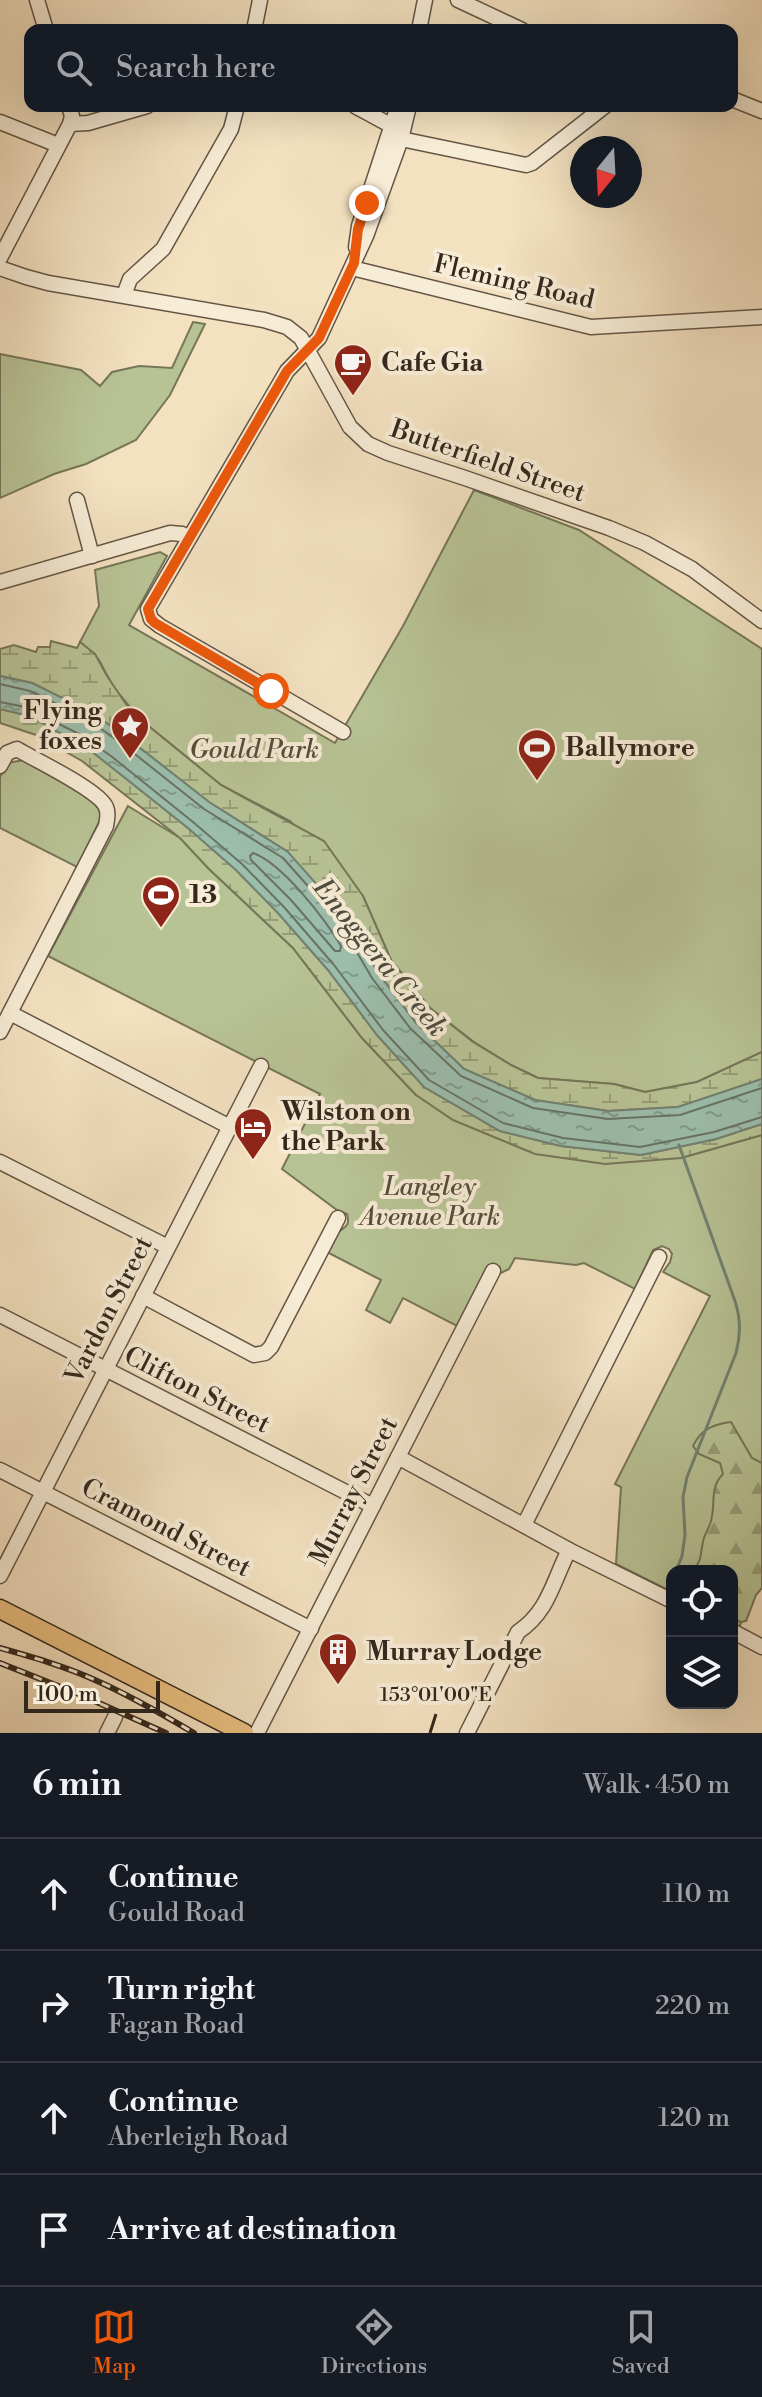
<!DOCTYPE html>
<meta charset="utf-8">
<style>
:root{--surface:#171b24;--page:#242831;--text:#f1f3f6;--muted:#9ea1a6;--line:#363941;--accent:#ea580c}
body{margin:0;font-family:"Libre Bodoni",serif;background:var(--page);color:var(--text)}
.controls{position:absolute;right:24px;bottom:24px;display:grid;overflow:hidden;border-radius:16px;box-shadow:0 8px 32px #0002}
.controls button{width:72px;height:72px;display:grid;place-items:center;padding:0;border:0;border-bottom:2px solid var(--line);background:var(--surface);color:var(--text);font:40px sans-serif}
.compass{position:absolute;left:570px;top:136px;width:72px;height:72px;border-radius:50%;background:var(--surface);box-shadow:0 8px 32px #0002;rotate:198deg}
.scale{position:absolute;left:24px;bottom:20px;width:136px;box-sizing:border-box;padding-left:8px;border:4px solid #34281d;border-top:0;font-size:22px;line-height:28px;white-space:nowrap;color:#34281d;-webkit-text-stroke:6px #f7ecd6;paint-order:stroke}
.stop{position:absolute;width:24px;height:24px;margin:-18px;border:6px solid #ea580c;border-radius:50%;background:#fff}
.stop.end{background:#ea580c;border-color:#fff;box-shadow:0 2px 8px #0008}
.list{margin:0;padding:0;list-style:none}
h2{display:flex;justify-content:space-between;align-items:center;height:104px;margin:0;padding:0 32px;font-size:34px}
h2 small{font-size:26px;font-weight:400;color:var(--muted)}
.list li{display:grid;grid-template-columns:52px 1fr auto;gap:24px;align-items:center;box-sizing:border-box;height:112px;padding:0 32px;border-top:2px solid var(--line)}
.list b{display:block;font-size:30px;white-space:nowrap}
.list p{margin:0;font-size:26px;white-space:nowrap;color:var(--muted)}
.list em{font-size:26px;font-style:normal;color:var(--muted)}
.icon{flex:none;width:44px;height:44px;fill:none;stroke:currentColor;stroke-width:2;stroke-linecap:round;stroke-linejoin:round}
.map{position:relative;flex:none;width:762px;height:1733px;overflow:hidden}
.search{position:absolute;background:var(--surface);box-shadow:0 8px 32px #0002;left:24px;right:24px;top:24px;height:88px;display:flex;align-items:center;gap:20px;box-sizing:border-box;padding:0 28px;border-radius:16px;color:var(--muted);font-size:30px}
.sheet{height:552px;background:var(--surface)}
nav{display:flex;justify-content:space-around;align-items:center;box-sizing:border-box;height:112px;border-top:2px solid var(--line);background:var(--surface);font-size:22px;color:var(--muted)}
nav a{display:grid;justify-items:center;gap:4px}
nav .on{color:var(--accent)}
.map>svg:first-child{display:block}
.green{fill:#b8c395;stroke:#767659;stroke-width:2}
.forest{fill:url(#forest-firs);stroke:#767659;stroke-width:2}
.wetland{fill:url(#wetland-marsh);stroke:#767659;stroke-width:2}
.water{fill:url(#water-ripples);stroke:#728273;stroke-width:2}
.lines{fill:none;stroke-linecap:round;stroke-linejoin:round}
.shore{stroke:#687365;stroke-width:2}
.stream{stroke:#728273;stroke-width:3}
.minor-casing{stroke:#645646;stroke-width:17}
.major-casing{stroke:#34281d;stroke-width:21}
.minor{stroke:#f7ecd6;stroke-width:14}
.major{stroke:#eac080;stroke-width:18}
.rail-casing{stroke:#34281d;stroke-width:6}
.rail{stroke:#f7ecd6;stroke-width:3;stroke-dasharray:9;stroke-linecap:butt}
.route{stroke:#ea580c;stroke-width:10}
.ticks{fill:none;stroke:#34281d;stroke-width:3}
.labels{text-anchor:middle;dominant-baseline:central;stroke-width:8;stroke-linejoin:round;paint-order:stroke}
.street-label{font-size:26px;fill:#34281d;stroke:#f7ecd6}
.poi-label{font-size:26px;font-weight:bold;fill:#34281d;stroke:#f7ecd6;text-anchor:start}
.park-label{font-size:26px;font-style:italic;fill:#554f3b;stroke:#f7ecd6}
.water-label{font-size:28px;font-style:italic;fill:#4e4e41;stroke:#f7ecd6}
.ticks-label{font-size:20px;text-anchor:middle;fill:#34281d;stroke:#f7ecd6;stroke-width:8;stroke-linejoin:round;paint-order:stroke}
</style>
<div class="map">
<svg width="762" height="1733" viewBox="0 0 762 1733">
<defs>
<pattern id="forest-firs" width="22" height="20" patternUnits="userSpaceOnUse" patternTransform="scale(2)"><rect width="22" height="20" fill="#b8c395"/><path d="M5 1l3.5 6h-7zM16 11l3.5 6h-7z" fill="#969e79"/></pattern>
<pattern id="wetland-marsh" width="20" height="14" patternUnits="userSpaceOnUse" patternTransform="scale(2)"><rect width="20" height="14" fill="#b8c395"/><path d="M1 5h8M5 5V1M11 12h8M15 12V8" fill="none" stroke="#969e79"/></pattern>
<pattern id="water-ripples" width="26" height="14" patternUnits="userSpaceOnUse" patternTransform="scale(2)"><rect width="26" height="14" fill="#9cbead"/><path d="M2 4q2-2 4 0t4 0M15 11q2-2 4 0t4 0" fill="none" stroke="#809a8c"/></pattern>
</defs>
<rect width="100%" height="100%" fill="#f3e1c0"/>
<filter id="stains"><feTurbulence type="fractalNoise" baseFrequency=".0025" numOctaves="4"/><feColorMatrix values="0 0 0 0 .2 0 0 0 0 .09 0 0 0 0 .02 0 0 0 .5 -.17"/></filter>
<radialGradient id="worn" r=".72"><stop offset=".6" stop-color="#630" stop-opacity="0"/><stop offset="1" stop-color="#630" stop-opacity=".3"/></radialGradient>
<g class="green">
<polygon points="193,322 205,324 170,395 136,440 86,464 54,474 0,498 0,354 81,370 100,386 112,372 139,366 172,368"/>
<polygon points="474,490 579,530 762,649 762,1052 697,1082 645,1092 614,1084 538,1078 511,1065 474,1042 430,1008 391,960 363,896 290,821 221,785 140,719 114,688 99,660 80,642 99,606 95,570 160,552 167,556 129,625 335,743 403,626"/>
<path d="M23 760C44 771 100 792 101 818L77 867 0 828V777L8 763Z"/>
<path d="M128 806 180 838 209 869 293 948 362 1038 416 1095 681 1158 762 1135V1581L739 1627 732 1623V1571H672V1592L616 1564 621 1487 615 1484 710 1296 663 1272 670 1262 672 1254 669 1249 662 1246 653 1250 635 1289 584 1263 576 1265 515 1258 509 1269 501 1273 487 1267 457 1326 403 1298 390 1323 366 1310 381 1280 327 1252C330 1247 332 1239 336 1235 343 1226 351 1228 347 1214L337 1210 282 1169 320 1094 48 956Z"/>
</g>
<path class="forest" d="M731 1422 752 1458 762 1463V1588L756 1595 746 1621 740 1622 732 1615V1571H691C702 1563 700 1555 703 1542 704 1535 708 1530 710 1524 717 1506 708 1489 723 1474L720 1463 699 1454 693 1446C701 1429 714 1424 731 1422Z"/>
<g class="wetland">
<polygon points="51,641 77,648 80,642 95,654 107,676 126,704 140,719 221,785 324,841 363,896 391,960 430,1008 473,1042 511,1065 538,1078 614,1084 645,1092 697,1082 762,1052 762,1079 678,1107 608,1111 535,1100 464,1069 416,1023 288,852 209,802 126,737 91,712 32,683 0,676 0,649 14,645 36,652 38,647 50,647"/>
<polygon points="0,709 21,714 42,723 90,750 188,828 236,870 278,913 328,970 377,1035 424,1087 500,1131 561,1146 641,1155 716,1139 762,1124 762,1135 681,1158 605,1164 535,1154 453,1120 416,1095 362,1038 293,948 209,869 180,838 82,761 36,735 0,723"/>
</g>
<polygon class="water" points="0,676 32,683 91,712 126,737 209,802 288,852 344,915 378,973 416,1023 464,1069 535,1100 608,1111 678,1107 762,1079 762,1124 716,1139 641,1155 561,1146 500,1131 424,1087 377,1035 328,970 278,913 236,870 188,828 90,750 42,723 21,714 0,709"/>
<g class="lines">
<g class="shore">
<polyline points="0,684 30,691 87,719 121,743 204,809 283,858 338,920 372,978 410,1028 461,1076 533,1108 608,1119 680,1115 762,1088"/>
<polyline points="0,702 25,707 79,734 111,756 193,822 242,864 284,907 334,965 383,1030 429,1080 503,1123 563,1138 640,1147 714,1132 762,1117"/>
<path d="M253 853C282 863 325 919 341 946L340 951H335L291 900 251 860 250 856Z"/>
</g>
<g class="stream">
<path d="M676 1571 682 1556 685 1535 683 1497 687 1477 736 1353C741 1335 741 1319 735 1301L679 1145"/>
<polyline points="671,1582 672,1580"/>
</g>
<g class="minor-casing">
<g id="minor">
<polyline points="37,0 46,30"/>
<polyline points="458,0 522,30"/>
<polyline points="254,30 260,0"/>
<polyline points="419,30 425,0"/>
<polyline points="732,99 762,111"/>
<polyline points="355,106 392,126"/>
<polyline points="0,122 58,145"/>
<polyline points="70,124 88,123 147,106"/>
<polyline points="401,139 526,165 532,163 605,106"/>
<polyline points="356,247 359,226 398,106"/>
<polyline points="0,258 70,124 72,116 69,106"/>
<polyline points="0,268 26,277 48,283 264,320 287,327 301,338 350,427 368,444 388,453 465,478 609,528 645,543 692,569 762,621"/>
<polyline points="352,268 591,327 762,317"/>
<polyline points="124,295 130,279 163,249 231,129 237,106"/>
<polyline points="77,500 92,556"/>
<polyline points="0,582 170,533 182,534 188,537"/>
<polyline points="343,732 160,626 151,619 148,609 287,371 319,338 366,236 401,139 409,106"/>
<path d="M0 766 7 753 17 749C35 760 99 790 106 807 109 814 107 819 106 826L0 1032"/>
<polyline points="10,1013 230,1127"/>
<polyline points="0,1162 168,1247"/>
<polyline points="143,1296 254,1355 265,1353 271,1347 338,1218"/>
<polyline points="0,1315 373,1506"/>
<polyline points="398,1457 569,1550 672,1601"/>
<polyline points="0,1470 311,1629"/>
<polyline points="524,1525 659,1257"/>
<polyline points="0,1576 261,1066"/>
<polyline points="732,1631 762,1647"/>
<polyline points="107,1733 115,1717"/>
<polyline points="257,1733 493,1271"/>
<path d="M467 1733 518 1632C549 1611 553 1581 569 1550"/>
</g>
</g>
<g class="major-casing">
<polyline id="major" points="0,1609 244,1733"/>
</g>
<use href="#minor" class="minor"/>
<use href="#major" class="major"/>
<g class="rail-casing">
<g id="rail">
<path d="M0 1648C32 1657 64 1666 95 1680 129 1695 162 1714 194 1733"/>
<polyline points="0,1663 81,1695 166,1733"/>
</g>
</g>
<use href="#rail" class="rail"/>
</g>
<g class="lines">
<polyline class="route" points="271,691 155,623 151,619 148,609 287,371 319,338 354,263 358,229 367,203"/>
</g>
<path class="ticks" d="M430 1733 436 1714"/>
<defs>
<g id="cafe-pin" transform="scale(2)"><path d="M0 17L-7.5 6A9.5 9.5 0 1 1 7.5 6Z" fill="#8f2418" stroke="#f7ecd6"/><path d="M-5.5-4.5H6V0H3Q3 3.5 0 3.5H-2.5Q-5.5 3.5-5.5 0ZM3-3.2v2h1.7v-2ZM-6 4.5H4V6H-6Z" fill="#fff"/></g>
<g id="sight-pin" transform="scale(2)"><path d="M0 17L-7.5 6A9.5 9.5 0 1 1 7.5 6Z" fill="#8f2418" stroke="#f7ecd6"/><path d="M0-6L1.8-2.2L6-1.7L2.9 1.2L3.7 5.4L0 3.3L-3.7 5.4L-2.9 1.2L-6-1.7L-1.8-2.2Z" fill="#fff"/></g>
<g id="stadium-pin" transform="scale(2)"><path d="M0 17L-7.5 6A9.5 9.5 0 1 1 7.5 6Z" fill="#8f2418" stroke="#f7ecd6"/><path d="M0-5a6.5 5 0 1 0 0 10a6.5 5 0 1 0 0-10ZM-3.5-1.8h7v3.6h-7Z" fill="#fff"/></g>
<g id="hotel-pin" transform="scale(2)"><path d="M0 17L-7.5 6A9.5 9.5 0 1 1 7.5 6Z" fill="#8f2418" stroke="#f7ecd6"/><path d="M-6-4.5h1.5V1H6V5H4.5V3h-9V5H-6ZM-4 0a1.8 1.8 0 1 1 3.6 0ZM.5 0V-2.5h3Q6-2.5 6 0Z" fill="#fff"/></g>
<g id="building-pin" transform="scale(2)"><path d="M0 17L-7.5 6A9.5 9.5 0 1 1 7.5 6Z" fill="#8f2418" stroke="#f7ecd6"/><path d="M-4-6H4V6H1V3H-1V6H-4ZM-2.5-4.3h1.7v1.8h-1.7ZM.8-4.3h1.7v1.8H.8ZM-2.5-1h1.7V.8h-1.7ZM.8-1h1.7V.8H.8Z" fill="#fff"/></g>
</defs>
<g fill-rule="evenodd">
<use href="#cafe-pin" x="353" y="363"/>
<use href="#sight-pin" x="130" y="726"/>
<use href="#stadium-pin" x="537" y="748"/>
<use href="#stadium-pin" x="161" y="895"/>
<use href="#hotel-pin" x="253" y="1127"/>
<use href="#building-pin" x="338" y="1652"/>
</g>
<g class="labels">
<g class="street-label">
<text transform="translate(514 282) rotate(13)">Fleming Road</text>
<text transform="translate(488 461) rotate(19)">Butterfield Street</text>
<text transform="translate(109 1310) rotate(-63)">Vardon Street</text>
<text transform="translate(197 1390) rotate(27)">Clifton Street</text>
<text transform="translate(354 1491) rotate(-63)">Murray Street</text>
<text transform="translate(166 1528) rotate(27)">Cramond Street</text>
</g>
<g class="poi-label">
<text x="381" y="363">Cafe Gia</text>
<text x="102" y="711" text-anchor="end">Flying<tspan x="102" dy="30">foxes</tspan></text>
<text x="565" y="748">Ballymore</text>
<text x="189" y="895">13</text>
<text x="281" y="1112">Wilston on<tspan x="281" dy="30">the Park</tspan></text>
<text x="366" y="1652">Murray Lodge</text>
</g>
<g class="park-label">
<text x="254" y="750">Gould Park</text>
<text x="430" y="1187">Langley<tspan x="430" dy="30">Avenue Park</tspan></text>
</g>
<g class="water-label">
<text transform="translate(380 958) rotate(51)">Enoggera Creek</text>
</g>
</g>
<g class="ticks-label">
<text x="436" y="1701">153°01'00"E</text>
</g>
<rect width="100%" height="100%" filter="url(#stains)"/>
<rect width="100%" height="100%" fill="url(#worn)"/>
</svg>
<div class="controls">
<button><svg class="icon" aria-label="locate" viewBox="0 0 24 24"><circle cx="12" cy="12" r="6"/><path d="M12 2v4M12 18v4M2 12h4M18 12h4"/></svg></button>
<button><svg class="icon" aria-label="layers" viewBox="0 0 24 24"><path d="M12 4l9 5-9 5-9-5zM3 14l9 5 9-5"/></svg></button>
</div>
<svg class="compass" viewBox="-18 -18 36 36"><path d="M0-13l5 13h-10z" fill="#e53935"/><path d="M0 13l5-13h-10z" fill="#9ea1a6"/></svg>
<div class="scale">100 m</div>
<div class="stop" style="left:271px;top:691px"></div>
<div class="stop end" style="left:367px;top:203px"></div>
<div class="search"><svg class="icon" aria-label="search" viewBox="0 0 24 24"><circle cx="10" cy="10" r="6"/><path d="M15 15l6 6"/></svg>Search here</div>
</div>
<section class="sheet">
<h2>6 min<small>Walk · 450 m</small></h2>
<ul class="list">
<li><svg class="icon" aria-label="ahead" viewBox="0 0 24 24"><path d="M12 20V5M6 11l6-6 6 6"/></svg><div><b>Continue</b><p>Gould Road</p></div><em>110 m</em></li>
<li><svg class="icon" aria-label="right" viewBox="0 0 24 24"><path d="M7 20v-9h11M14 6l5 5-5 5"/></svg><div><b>Turn right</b><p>Fagan Road</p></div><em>220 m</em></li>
<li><svg class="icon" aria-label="ahead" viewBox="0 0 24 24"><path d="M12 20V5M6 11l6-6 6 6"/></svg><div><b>Continue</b><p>Aberleigh Road</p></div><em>120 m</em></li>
<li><svg class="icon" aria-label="arrive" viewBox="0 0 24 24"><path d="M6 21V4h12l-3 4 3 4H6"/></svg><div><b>Arrive at destination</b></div></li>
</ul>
</section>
<nav>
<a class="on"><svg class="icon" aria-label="map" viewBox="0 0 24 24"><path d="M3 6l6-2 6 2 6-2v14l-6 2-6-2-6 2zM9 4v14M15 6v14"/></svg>Map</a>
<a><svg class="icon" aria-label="directions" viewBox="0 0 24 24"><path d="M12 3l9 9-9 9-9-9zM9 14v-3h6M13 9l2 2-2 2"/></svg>Directions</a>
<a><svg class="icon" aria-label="saved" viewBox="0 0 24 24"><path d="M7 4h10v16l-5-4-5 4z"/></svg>Saved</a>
</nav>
